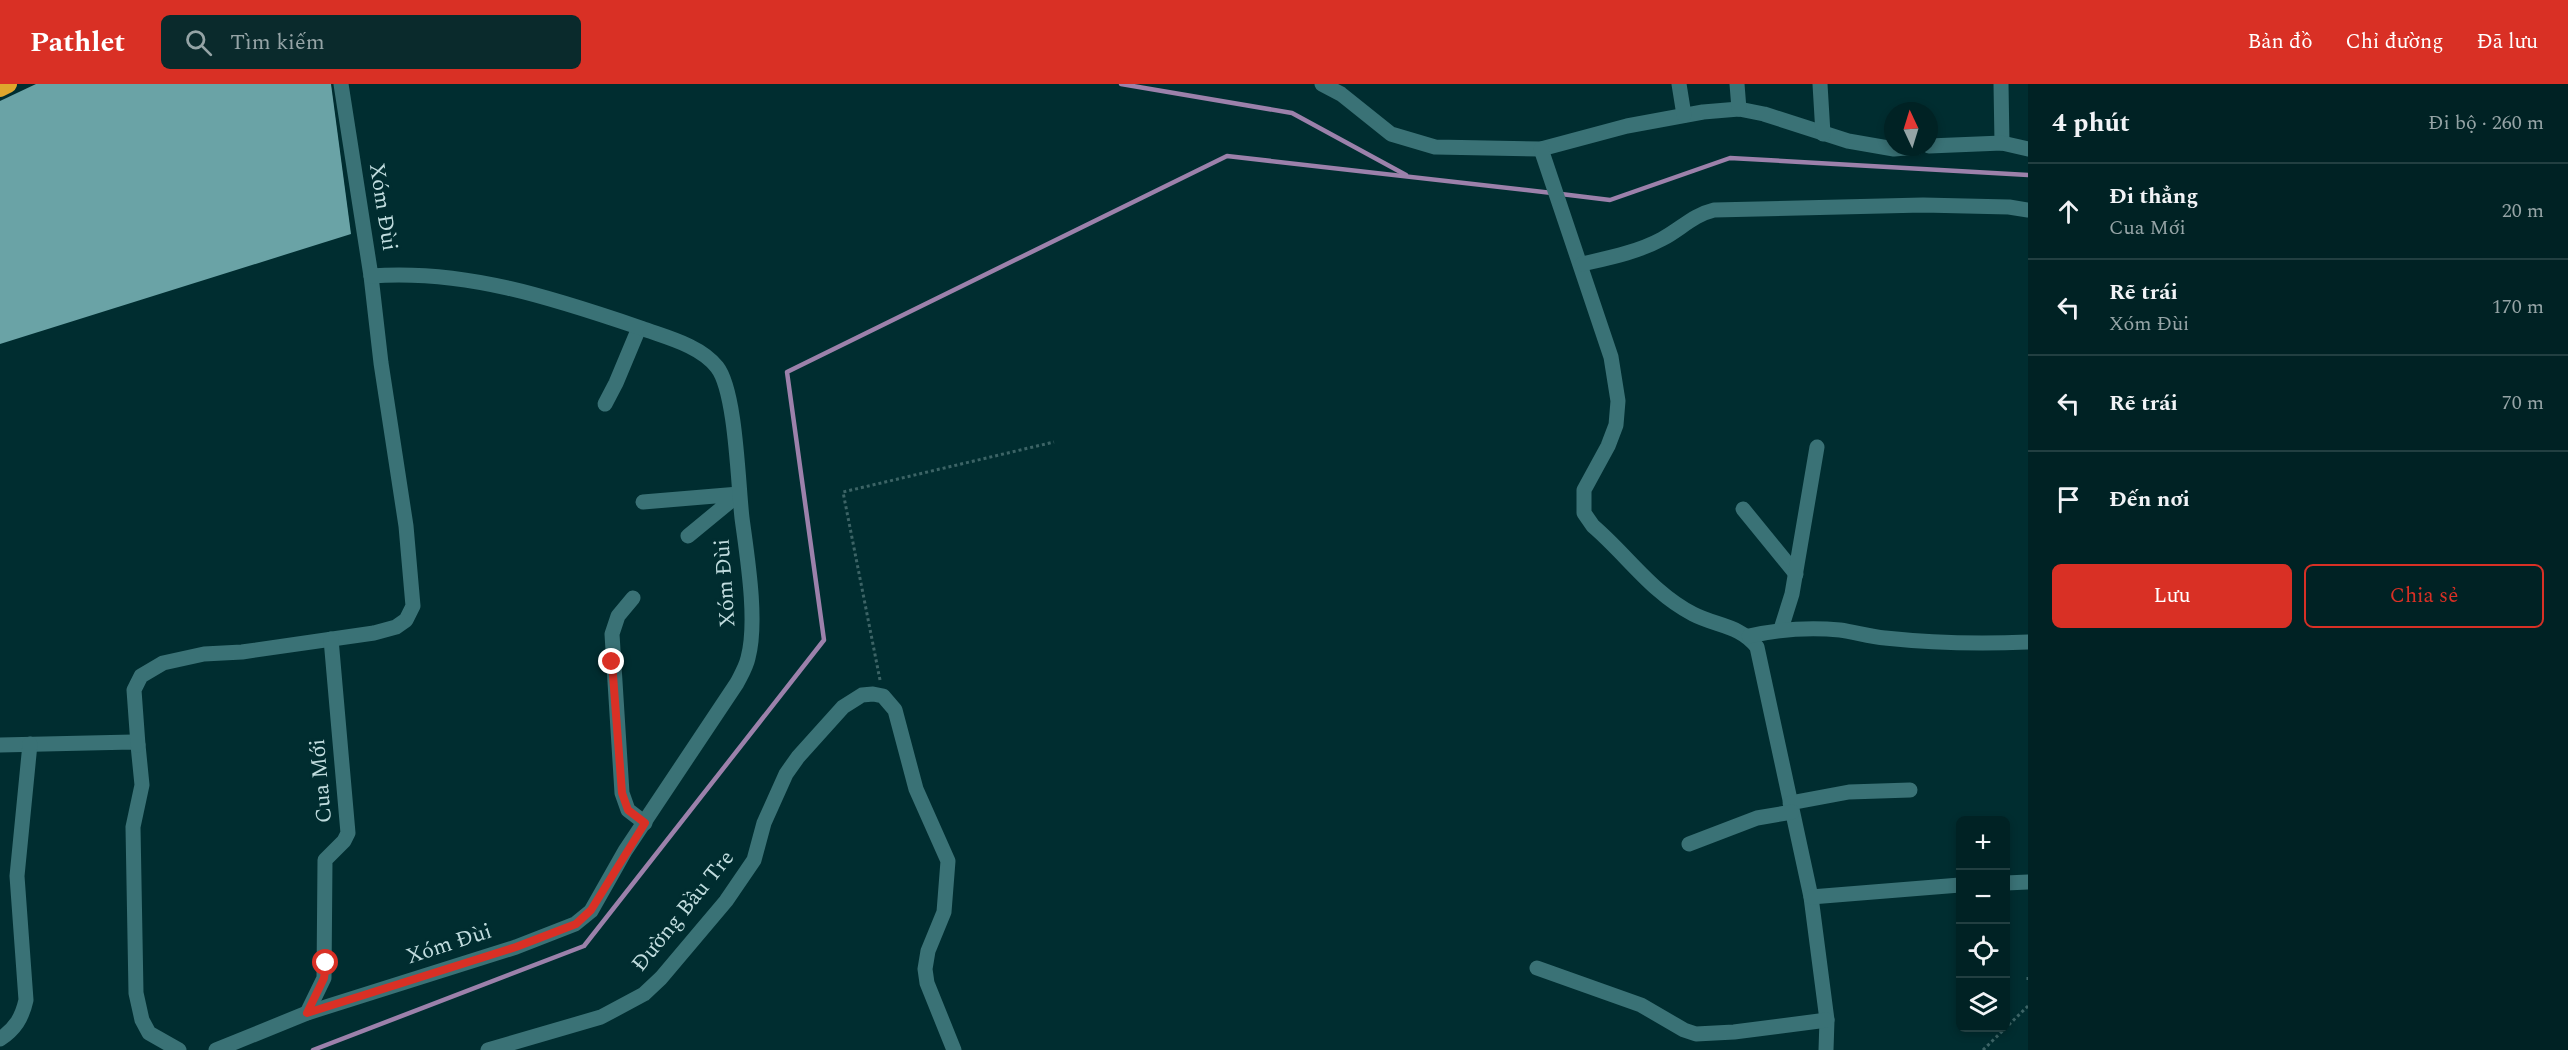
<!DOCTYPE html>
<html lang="vi">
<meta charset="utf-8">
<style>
:root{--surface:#002224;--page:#0a2a2c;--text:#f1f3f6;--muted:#95a4a6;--line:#223f41;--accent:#d93025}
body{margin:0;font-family:Spectral,serif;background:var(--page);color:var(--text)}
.controls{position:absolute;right:18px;bottom:18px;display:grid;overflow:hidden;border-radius:9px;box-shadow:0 3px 9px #0003}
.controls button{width:54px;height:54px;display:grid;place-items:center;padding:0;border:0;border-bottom:2px solid var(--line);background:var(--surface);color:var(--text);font:30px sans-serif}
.compass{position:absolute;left:1884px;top:18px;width:54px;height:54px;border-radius:50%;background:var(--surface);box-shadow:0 3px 9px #0003;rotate:356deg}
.stop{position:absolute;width:18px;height:18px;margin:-14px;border:4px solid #d93025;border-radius:50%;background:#fff}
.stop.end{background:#d93025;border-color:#fff;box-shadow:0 2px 6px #0008}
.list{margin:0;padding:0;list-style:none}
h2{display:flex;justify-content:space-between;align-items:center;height:78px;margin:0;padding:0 24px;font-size:26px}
h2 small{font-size:20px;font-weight:400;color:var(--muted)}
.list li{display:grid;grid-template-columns:39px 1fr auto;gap:18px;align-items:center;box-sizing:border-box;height:96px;padding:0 24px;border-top:2px solid var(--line)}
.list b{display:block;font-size:22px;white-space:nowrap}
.list p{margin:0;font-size:20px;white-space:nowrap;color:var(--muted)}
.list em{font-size:20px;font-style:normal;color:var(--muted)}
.actions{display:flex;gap:12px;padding:18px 24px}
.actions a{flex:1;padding:14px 0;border:2px solid var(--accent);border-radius:9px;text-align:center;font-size:21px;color:var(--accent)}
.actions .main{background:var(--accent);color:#fff}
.icon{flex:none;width:33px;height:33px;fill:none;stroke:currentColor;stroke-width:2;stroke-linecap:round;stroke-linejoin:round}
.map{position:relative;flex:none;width:2028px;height:966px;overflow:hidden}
header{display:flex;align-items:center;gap:36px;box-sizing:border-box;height:84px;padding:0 30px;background:var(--accent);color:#fff}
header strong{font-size:28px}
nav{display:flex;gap:33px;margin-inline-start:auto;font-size:21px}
.search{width:420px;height:54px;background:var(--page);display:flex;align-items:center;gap:15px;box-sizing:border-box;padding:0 21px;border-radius:9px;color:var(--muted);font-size:22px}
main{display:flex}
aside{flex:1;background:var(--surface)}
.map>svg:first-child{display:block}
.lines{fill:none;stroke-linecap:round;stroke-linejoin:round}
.stream{stroke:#9c81ab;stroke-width:4.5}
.building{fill:#6aa3a6}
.path{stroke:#3c6466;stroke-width:3;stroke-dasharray:3 3;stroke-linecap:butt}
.minor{stroke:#3a7276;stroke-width:15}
.highway{stroke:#dfa62d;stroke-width:18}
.route{stroke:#d93025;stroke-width:8}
.labels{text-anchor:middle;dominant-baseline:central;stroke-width:6;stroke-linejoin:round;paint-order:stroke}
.street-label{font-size:22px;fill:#c0dcde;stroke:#002d30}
</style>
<header>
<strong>Pathlet</strong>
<div class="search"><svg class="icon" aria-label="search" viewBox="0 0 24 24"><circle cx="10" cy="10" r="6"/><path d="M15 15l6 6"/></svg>Tìm kiếm</div>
<nav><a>Bản đồ</a><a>Chỉ đường</a><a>Đã lưu</a></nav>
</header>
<main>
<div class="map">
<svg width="2028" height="966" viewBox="0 0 2028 966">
<rect width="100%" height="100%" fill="#002d30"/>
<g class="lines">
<g class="stream">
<polyline points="1121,0 1292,29 1406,91"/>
<polyline points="1561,110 1610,116 1730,74 2028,91"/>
<polyline points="313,966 584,862 824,556 787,288 1227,72 1552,109"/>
</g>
</g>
<polygon class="building" points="36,0 331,0 351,150 0,260 0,17"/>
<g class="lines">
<g class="path">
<polyline points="880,596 843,408 1054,358"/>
<polyline points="2028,893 2028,897"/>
<polyline points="1983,966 2028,922"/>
</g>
<g class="minor">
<polyline points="1322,0 1341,10 1391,50 1435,63 1541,65 1627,42 1703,28 1739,25 1764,30 1848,57 1894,65 1918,63"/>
<polyline points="1679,0 1684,31"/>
<polyline points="1737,0 1739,25"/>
<polyline points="1820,0 1823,50"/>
<polyline points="2001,0 2002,59"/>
<polyline points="1929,62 2002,59 2028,65"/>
<path d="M1541 65 1611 273 1618 317 1616 341 1608 362 1584 406V429L1593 442C1627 471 1652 509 1693 530 1716 542 1740 541 1757 563L1811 813 1827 936 1826 966"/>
<path d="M1582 180C1608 174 1638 168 1662 155 1681 145 1693 131 1714 126L1923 121 2009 123 2028 126"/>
<polyline points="605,320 616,299 639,244"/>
<polyline points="643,418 739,410 688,452"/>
<polyline points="1743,425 1796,490"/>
<polyline points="633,514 618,532 612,550 622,709 628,726 645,739"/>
<polyline points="1781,545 1792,510 1817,363"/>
<path d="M1749 552C1780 545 1808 543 1840 546 1855 548 1870 553 1885 554 1932 559 1981 560 2028 558"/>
<polyline points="0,661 133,658 138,661 142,701 133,743 136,909 142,936 149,949 179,966"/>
<polyline points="138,661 134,606 141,592 163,579 204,570 242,568 374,549 396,543 406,536 413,522 406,442 381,279 371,192"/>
<polyline points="1790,719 1849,708 1910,706"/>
<polyline points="1689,760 1757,734 1792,728"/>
<polyline points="2006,799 2028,798"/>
<polyline points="1811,813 1960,801"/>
<polyline points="1537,884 1641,921 1684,946 1696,950 1734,948 1827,936"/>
<polyline points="307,929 324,894 325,776 344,757 348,749 331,555"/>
<path d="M0 955C15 945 22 934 26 916L17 792 30 660"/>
<path d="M216 966 307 929 516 863 575 840 591 827 625 767 737 599C741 591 746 583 748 574 758 537 747 472 742 434 738 400 736 307 717 283 700 261 665 253 641 244 553 214 465 185 371 192L341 0"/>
<polyline points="488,966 601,933 644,910 661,894 726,817 754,776 764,739 786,690 798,673 843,623 862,611 873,610 883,612 895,626 916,705 948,777 944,828 928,867 925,885 927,899 954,966"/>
</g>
<polyline class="highway" points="0,4 8,0"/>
</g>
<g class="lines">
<polyline class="route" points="326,879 324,894 307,929 516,863 576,840 591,826 645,739 628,726 622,709 612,578"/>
</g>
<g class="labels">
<g class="street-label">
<text transform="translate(383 123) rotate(81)">Xóm Đùi</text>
<text transform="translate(725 499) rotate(-94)">Xóm Đùi</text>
<text transform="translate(321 697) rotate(-95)">Cua Mới</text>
<text transform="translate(683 827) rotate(-51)">Đường Bầu Tre</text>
<text transform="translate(449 860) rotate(-18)">Xóm Đùi</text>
</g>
</g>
</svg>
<div class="controls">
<button>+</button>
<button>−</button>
<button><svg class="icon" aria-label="locate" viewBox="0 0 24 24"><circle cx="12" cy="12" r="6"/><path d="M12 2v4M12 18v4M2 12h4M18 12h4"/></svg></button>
<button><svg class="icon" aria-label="layers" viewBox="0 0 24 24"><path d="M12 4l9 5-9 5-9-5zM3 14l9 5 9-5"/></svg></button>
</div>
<svg class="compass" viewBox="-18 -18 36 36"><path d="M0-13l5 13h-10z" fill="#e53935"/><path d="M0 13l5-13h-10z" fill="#95a4a6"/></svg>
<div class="stop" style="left:326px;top:879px"></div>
<div class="stop end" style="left:612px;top:578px"></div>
</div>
<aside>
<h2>4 phút<small>Đi bộ · 260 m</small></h2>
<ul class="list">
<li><svg class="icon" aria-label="ahead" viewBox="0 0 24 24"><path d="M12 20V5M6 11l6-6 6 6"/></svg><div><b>Đi thẳng</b><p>Cua Mới</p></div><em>20 m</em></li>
<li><svg class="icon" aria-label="left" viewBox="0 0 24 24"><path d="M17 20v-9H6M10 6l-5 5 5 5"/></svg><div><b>Rẽ trái</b><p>Xóm Đùi</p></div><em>170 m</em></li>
<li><svg class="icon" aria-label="left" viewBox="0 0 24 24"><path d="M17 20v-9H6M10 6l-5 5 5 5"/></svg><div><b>Rẽ trái</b></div><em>70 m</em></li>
<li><svg class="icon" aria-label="arrive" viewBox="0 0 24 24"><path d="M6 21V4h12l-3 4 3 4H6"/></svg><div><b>Đến nơi</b></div></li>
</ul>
<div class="actions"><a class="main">Lưu</a><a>Chia sẻ</a></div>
</aside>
</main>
